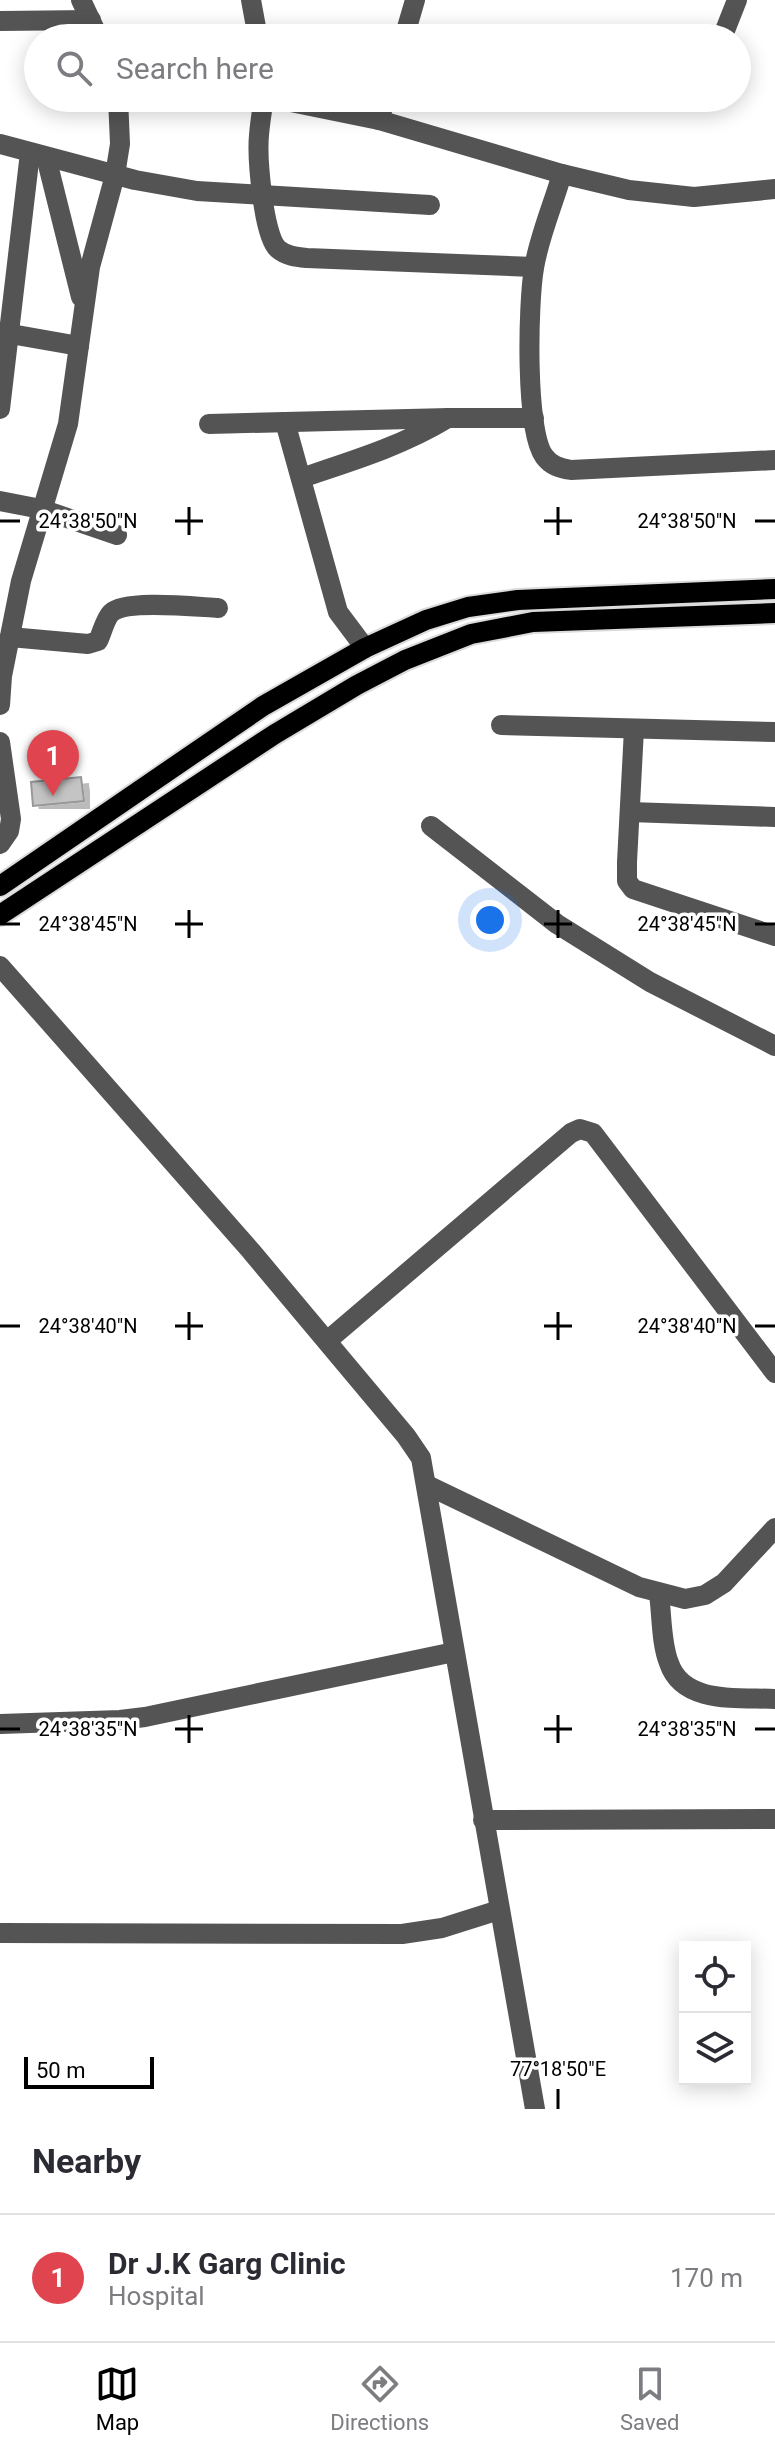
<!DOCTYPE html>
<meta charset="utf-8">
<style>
:root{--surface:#fff;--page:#f2f2f3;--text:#2b2b33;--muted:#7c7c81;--line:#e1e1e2;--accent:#000}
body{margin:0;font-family:Roboto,sans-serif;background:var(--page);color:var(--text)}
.controls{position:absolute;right:24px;bottom:24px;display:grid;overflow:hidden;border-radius:0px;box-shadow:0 4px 20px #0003}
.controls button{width:72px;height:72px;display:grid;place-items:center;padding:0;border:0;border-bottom:2px solid var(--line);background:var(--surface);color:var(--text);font:40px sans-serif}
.scale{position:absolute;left:24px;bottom:20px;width:130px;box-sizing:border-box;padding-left:8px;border:4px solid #000;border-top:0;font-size:22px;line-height:28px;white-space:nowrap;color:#000;-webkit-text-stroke:6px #fff;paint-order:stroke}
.you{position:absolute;left:490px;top:920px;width:28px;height:28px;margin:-20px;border:6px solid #fff;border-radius:50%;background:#1a73e8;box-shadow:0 0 0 12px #1a73e833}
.badge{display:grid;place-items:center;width:52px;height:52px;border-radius:50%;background:var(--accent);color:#fff;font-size:26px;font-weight:700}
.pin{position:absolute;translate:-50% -66px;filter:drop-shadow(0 2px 4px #0008)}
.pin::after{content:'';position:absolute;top:42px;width:28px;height:24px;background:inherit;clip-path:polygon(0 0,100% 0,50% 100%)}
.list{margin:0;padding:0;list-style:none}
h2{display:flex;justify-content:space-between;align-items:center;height:104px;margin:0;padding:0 32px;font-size:34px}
h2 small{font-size:26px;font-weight:400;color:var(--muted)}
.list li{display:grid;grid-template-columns:52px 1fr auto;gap:24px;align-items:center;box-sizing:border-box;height:128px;padding:0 32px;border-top:2px solid var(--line)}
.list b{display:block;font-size:30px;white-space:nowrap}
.list p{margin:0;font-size:26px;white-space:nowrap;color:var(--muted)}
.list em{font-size:26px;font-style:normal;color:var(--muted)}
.icon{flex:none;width:44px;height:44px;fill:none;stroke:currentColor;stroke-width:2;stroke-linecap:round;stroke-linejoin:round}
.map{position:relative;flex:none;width:775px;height:2109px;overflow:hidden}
.search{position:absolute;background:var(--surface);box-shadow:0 4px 20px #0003;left:24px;right:24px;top:24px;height:88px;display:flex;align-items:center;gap:20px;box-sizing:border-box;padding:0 28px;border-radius:44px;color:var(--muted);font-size:30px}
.sheet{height:232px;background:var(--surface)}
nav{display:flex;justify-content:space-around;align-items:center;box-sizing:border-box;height:112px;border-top:2px solid var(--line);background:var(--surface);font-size:22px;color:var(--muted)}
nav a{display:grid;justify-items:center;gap:4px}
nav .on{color:var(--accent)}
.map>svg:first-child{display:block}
.building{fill:#c4c4c4;stroke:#989898;stroke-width:2;filter:url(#shadow)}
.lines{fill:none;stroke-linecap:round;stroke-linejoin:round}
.major-casing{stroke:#dbdbdb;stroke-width:24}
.minor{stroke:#545454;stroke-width:20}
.major{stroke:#000;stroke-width:20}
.ticks{fill:none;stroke:#000;stroke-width:3}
.ticks-label{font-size:20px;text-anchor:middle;fill:#000;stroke:#fff;stroke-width:7;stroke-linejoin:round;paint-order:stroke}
</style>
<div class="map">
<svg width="775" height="2109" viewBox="0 0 775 2109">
<defs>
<filter id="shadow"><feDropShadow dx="7" dy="7" stdDeviation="0" flood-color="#0004"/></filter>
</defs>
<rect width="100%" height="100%" fill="#fff"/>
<polygon class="building" points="81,777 84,801 33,806 31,782"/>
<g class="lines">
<g class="major-casing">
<g id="major">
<polyline points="0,886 263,706 365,648 426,620 468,607 518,600 775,589"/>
<polyline points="0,915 275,734 357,685 405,660 471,634 533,622 775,613"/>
</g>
</g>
<g class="minor">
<polyline points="81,0 99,38"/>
<polyline points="251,0 258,38"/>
<polyline points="0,21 91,20"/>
<polyline points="404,38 415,0"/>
<polyline points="722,38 737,0"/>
<path d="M264 98C262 110 260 123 259 135 257 156 263 236 278 249 286 256 297 257 307 258L534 267"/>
<polyline points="271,98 379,120 562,174 629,190 694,197 775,189"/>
<polyline points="379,120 386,98"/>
<polyline points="0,144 135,180 197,191 430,205"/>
<polyline points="46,157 81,297"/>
<path d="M562 174C553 205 539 237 534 268 528 303 525 430 544 456 551 466 560 468 571 470L775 460"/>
<polyline points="0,332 79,346"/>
<polyline points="0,409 30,153"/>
<polyline points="285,422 338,612 365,648"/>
<polyline points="209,424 449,418 534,418"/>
<path d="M301 478C352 461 402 446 448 418"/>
<polyline points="0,501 41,509 117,535"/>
<path d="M10 637 88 644 98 641C102 633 105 619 111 613 125 599 197 607 218 608"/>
<polyline points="0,705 2,676 21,581 68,424 90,267 115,175 120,144 118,98"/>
<polyline points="501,725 775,732"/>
<polyline points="634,729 627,862 627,881 633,889 775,936"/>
<polyline points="0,742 11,819 9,831 0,844"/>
<polyline points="630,812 775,817"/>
<polyline points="431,826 557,924 650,982 775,1046"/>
<polyline points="0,966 251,1251 406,1436 421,1458 535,2109"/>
<polyline points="327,1341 571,1133 580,1129 593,1133 775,1373"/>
<polyline points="427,1485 639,1587 685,1599 705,1595 724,1583 775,1528"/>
<path d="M659 1594C662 1616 661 1643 669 1663 683 1705 740 1697 775 1699"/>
<polyline points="0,1724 120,1720 145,1717 454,1652"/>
<polyline points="483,1820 775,1819"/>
<polyline points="0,1933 402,1934 442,1928 499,1910"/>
</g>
<use href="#major" class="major"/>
</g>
<path class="ticks" d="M189 507V535M558 507V535M0 521H20M175 521H203M544 521H572M755 521H775M189 910V938M558 910V938M0 924H20M175 924H203M544 924H572M755 924H775M189 1312V1340M558 1312V1340M0 1326H20M175 1326H203M544 1326H572M755 1326H775M189 1715V1743M558 1715V1743M0 1729H20M175 1729H203M544 1729H572M755 1729H775M558 2089V2109"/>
<g class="ticks-label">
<text x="88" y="528">24°38'50"N</text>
<text x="687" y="528">24°38'50"N</text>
<text x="88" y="931">24°38'45"N</text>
<text x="687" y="931">24°38'45"N</text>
<text x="88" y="1333">24°38'40"N</text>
<text x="687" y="1333">24°38'40"N</text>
<text x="88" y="1736">24°38'35"N</text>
<text x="687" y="1736">24°38'35"N</text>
<text x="558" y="2076">77°18'50"E</text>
</g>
</svg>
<div class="controls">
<button><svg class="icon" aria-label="locate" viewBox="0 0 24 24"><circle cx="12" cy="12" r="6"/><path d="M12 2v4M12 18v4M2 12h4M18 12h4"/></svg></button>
<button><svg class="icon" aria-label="layers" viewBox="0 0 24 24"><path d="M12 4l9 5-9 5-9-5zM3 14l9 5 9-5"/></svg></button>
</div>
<div class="scale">50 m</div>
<div class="you"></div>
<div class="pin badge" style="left:53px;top:796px;background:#e0444e">1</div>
<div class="search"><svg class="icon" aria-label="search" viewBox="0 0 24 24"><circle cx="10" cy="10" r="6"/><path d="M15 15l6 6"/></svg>Search here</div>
</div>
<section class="sheet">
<h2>Nearby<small></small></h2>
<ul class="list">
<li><span class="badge" style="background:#e0444e">1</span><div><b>Dr J.K Garg Clinic</b><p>Hospital</p></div><em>170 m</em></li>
</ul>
</section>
<nav>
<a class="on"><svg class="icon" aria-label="map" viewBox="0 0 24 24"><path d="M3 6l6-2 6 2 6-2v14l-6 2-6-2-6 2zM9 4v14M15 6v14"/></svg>Map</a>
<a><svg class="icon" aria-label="directions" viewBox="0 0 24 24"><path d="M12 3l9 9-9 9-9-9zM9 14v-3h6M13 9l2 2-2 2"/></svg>Directions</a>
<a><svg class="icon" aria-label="saved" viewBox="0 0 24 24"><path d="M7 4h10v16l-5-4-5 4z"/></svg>Saved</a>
</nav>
